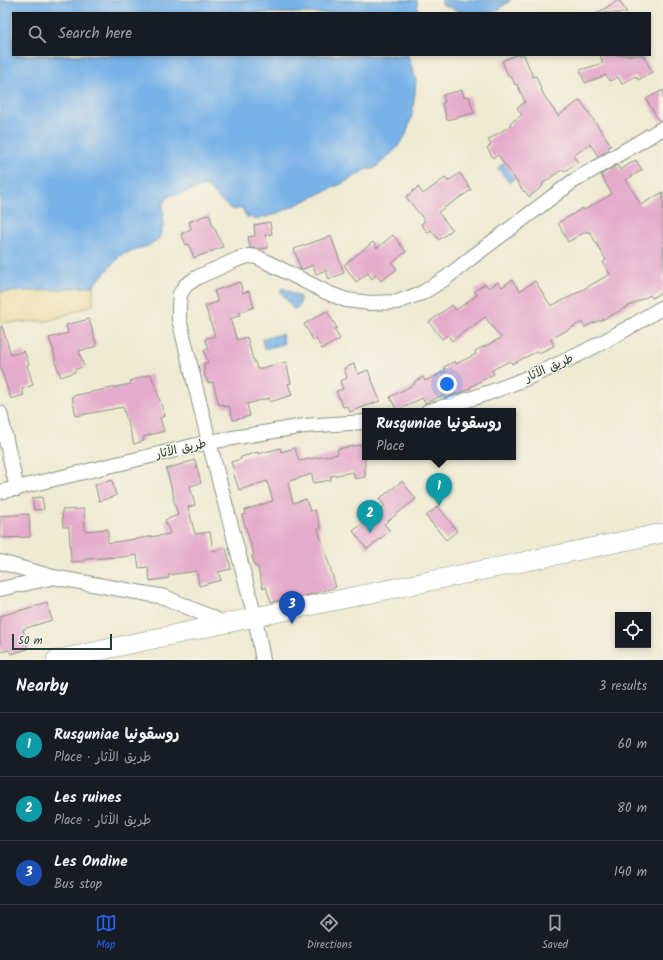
<!DOCTYPE html>
<meta charset="utf-8">
<style>
:root{--surface:#171b24;--page:#20242c;--text:#f1f3f6;--muted:#9ea1a6;--line:#363941;--accent:#2563eb}
body{margin:0;font-family:Kalam,"Playpen Sans Arabic",sans-serif;background:var(--page);color:var(--text)}
.controls{position:absolute;right:12px;bottom:12px;display:grid;overflow:hidden;border-radius:0px;box-shadow:0 2px 6px #0003}
.controls button{width:36px;height:36px;display:grid;place-items:center;padding:0;border:0;border-bottom:1px solid var(--line);background:var(--surface);color:var(--text);font:20px sans-serif}
.scale{position:absolute;left:12px;bottom:10px;width:100px;box-sizing:border-box;padding-left:4px;border:2px solid #1f3d34;border-top:0;font-size:11px;line-height:14px;white-space:nowrap;color:#1f3d34;-webkit-text-stroke:3px #f7f3e8;paint-order:stroke}
.you{position:absolute;left:447px;top:384px;width:14px;height:14px;margin:-10px;border:3px solid #fff;border-radius:50%;background:#1a73e8;box-shadow:0 0 0 6px #1a73e833}
.badge{display:grid;place-items:center;width:26px;height:26px;border-radius:50%;background:var(--accent);color:#fff;font-size:13px;font-weight:700}
.pin{position:absolute;translate:-50% -33px;filter:drop-shadow(0 1px 2px #0008)}
.pin::after{content:'';position:absolute;top:21px;width:14px;height:12px;background:inherit;clip-path:polygon(0 0,100% 0,50% 100%)}
.popup{position:absolute;left:362px;top:408px;width:154px;height:52px;box-sizing:border-box;display:grid;place-content:center;border-radius:0px;background:var(--surface);filter:drop-shadow(0 1px 3px #0005);font-size:13px;white-space:nowrap;color:var(--muted)}
.popup b{font-size:15px;color:var(--text)}
.popup::after{content:'';position:absolute;left:50%;top:100%;margin-left:-8px;border:8px solid transparent;border-top-color:var(--surface)}
.list{margin:0;padding:0;list-style:none}
h2{display:flex;justify-content:space-between;align-items:center;height:52px;margin:0;padding:0 16px;font-size:17px}
h2 small{font-size:13px;font-weight:400;color:var(--muted)}
.list li{display:grid;grid-template-columns:26px 1fr auto;gap:12px;align-items:center;box-sizing:border-box;height:64px;padding:0 16px;border-top:1px solid var(--line)}
.list b{display:block;font-size:15px;white-space:nowrap}
.list p{margin:0;font-size:13px;white-space:nowrap;color:var(--muted)}
.list em{font-size:13px;font-style:normal;color:var(--muted)}
.icon{flex:none;width:22px;height:22px;fill:none;stroke:currentColor;stroke-width:2;stroke-linecap:round;stroke-linejoin:round}
.map{position:relative;flex:none;width:663px;height:660px;overflow:hidden}
.search{position:absolute;background:var(--surface);box-shadow:0 2px 6px #0003;left:12px;right:12px;top:12px;height:44px;display:flex;align-items:center;gap:10px;box-sizing:border-box;padding:0 14px;border-radius:0px;color:var(--muted);font-size:15px}
.sheet{height:244px;background:var(--surface)}
nav{display:flex;justify-content:space-around;align-items:center;box-sizing:border-box;height:56px;border-top:1px solid var(--line);background:var(--surface);font-size:11px;color:var(--muted)}
nav a{display:grid;justify-items:center;gap:2px}
nav .on{color:var(--accent)}
.map>svg:first-child{display:block}
.sand{fill:#eeda9e;stroke:#868c69}
.water{fill:#78b2e8;stroke:#4c788e}
.building{fill:#e5abcc}
.lines{fill:none;stroke-linecap:round;stroke-linejoin:round}
.street-casing{stroke:#879483;stroke-width:16}
.secondary-casing{stroke:#879483;stroke-width:20}
.street{stroke:#fff;stroke-width:14}
.secondary{stroke:#fff;stroke-width:19}
.labels{text-anchor:middle;dominant-baseline:central;stroke-width:3;stroke-linejoin:round;paint-order:stroke}
.street-label{font-size:12px;fill:#1f3d34;stroke:#f7f3e8}
</style>
<div class="map">
<svg width="663" height="660" viewBox="0 0 663 660">
<rect width="100%" height="100%" fill="#f7f3e8"/>
<filter id="ink" filterUnits="userSpaceOnUse"><feTurbulence type="fractalNoise" baseFrequency=".025" numOctaves="2"/><feDisplacementMap in="SourceGraphic" scale="8" xChannelSelector="R" yChannelSelector="G"/><feConvolveMatrix kernelMatrix="1 2 1 2 8 2 1 2 1" color-interpolation-filters="sRGB"/></filter>
<filter id="wash" filterUnits="userSpaceOnUse"><feTurbulence type="fractalNoise" baseFrequency=".012" numOctaves="4" result="noise"/><feDisplacementMap in="SourceGraphic" scale="16" xChannelSelector="R" yChannelSelector="G"/><feGaussianBlur stdDeviation="0.9" result="paint"/><feColorMatrix in="noise" values="0 0 0 0 0 0 0 0 0 0 0 0 0 0 0 0 0 1.4 0 .05"/><feComposite in="paint" operator="in"/></filter>
<g filter="url(#wash)">
<rect width="100%" height="100%" fill="#efead2"/>
<path class="sand" d="M93 286V305L48 321 0 323V292C31 292 62 290 93 286Z"/>
<g class="water">
<path d="M0 0H417L418 12 419 13H13V55H408L416 80 415 93 412 115 406 135 396 149 374 169H367L343 183 274 215 253 220 252 217 247 218V215H245L243 208 232 210C227 205 222 202 218 198 213 194 210 189 205 186L179 194 171 195 166 199 165 202 163 204 164 216 162 218V220L164 223 159 239 148 246 131 251 120 256 93 286 63 289 35 291 0 292Z"/>
<polygon points="442,0 511,0 498,10 491,13 466,13 456,10 442,4"/>
<polygon points="504,163 515,178 509,183 498,168"/>
<polygon points="283,288 300,297 300,304 298,308 293,309 280,290"/>
<polygon points="282,334 284,344 264,349 262,339"/>
</g>
<g id="blocks">
<g class="building">
<polygon points="619,0 627,13 597,13"/>
<polygon points="516,55 524,55 533,77 536,76 543,94 558,116 580,100 611,145 608,148 609,150 598,156 590,144 573,156 578,162 565,171 563,169 542,184 543,186 529,197 525,191 524,192 498,155 493,158 487,148 491,145 488,140 511,125 510,123 522,115 517,108 525,102 517,84 515,85 511,76 509,77 502,61"/>
<polygon points="600,55 643,55 652,72 638,80 636,76 622,84 618,77 610,81 606,75 585,83 580,70 603,63"/>
<polygon points="462,90 464,97 469,96 474,113 447,120 442,103 445,102 443,95"/>
<polygon points="663,90 663,120 659,121 646,99"/>
<polygon points="636,160 642,170 626,180 641,205 663,192 663,291 652,298 650,295 600,321 600,320 585,327 582,322 551,339 554,346 539,353 538,351 512,364 510,361 492,370 494,374 470,387 471,388 460,393 445,398 443,395 425,403 422,398 397,411 390,397 415,384 414,382 423,377 425,381 446,371 444,367 455,361 456,364 476,354 475,351 501,338 485,317 465,332 465,331 452,341 448,335 442,339 429,322 452,305 456,310 477,295 474,291 485,284 489,288 498,282 502,287 512,280 520,291 535,281 551,306 567,298 568,298 610,274 603,262 606,260 590,232 588,233 587,231 568,242 558,223 583,208 584,210 612,194 601,175 617,165 620,170"/>
<polygon points="460,173 471,190 438,212 452,230 439,240 431,230 428,233 421,224 425,221 406,197 418,187 423,194 445,178 448,181"/>
<polygon points="209,214 214,229 215,229 223,247 194,258 189,244 186,245 181,234 191,229 189,222"/>
<polygon points="270,222 272,234 265,235 268,248 260,249 250,248 248,237 255,236 254,225"/>
<polygon points="393,235 406,252 392,263 397,269 381,281 376,275 372,279 368,273 356,282 344,265 373,242 377,248"/>
<polygon points="331,236 344,273 329,279 326,270 316,274 313,265 301,270 294,249"/>
<polygon points="240,282 243,293 249,291 254,307 239,313 240,315 230,319 237,340 247,337 253,360 254,359 257,369 286,362 291,383 288,384 292,395 270,402 269,398 247,404 250,416 233,420 229,406 224,407 223,404 219,405 213,382 208,383 206,378 205,378 204,363 208,363 204,350 209,348 205,339 215,336 205,306 218,302 214,291"/>
<polygon points="327,311 337,328 334,329 340,339 322,349 316,339 313,340 304,324"/>
<polygon points="89,319 97,346 79,351 84,366 74,370 75,372 61,377 56,364 53,347 52,347 49,338 68,333 66,325"/>
<polygon points="2,326 11,355 24,351 29,364 27,365 33,385 22,389 24,395 11,399 0,366 0,327"/>
<polygon points="354,364 358,374 368,370 380,401 350,412 347,406 343,407 336,391 343,389 340,381 347,378 344,368"/>
<polygon points="151,374 165,416 160,418 164,431 143,437 144,441 134,444 123,407 76,416 72,396 131,384 130,381"/>
<polygon points="365,444 365,477 355,479 353,472 331,476 331,480 313,483 312,474 290,481 290,482 288,483 293,503 306,499 310,511 315,510 321,528 318,529 336,587 309,595 271,602 266,587 263,588 257,566 255,567 252,556 254,555 242,515 246,514 245,510 273,501 267,481 239,490 233,472 234,471 231,462 241,459 241,457 258,452 258,454 280,448 281,452 295,448 299,461 338,454 337,449"/>
<polygon points="195,460 201,483 190,486 195,505 188,507 195,534 210,532 213,551 226,548 231,569 218,572 221,580 199,586 197,571 168,575 169,578 150,581 148,567 139,568 137,555 121,557 85,559 85,561 71,562 69,527 63,527 62,510 84,509 85,531 108,529 108,543 170,534 165,520 178,515 173,498 174,497 166,469"/>
<polygon points="112,480 116,496 99,501 95,485"/>
<polygon points="402,481 416,499 384,524 390,531 367,549 353,531 385,506 379,499"/>
<polygon points="42,497 44,509 34,510 32,498"/>
<polygon points="438,506 457,531 446,540 426,516"/>
<polygon points="29,514 30,537 0,538 0,516"/>
<polygon points="47,603 52,620 23,629 28,649 11,654 9,650 0,652 0,616"/>
</g>
</g>
</g>
<g filter="url(#ink)">
<use href="#blocks" fill-opacity="0" stroke="#879483" stroke-width="1"/>
<g class="lines">
<g class="street-casing">
<g id="street">
<path d="M428 411C509 391 592 352 663 307"/>
<polyline points="0,413 17,489"/>
<polyline points="0,492 209,442 304,426 365,422"/>
<polyline points="0,562 53,577 165,597 226,624"/>
<polyline points="0,589 51,578"/>
<polyline points="263,660 255,617 209,442 179,319 179,306 180,294 186,285 198,277 238,259 249,256 257,257 328,293 346,300 370,303 397,302 422,293 446,278 471,258 572,182 663,128"/>
</g>
</g>
<g class="secondary-casing">
<polyline id="secondary" points="56,660 255,617 663,533"/>
</g>
<use href="#street" class="street"/>
<use href="#secondary" class="secondary"/>
</g>
</g>
<g class="labels">
<g class="street-label">
<text transform="translate(549 368) rotate(-24)">طريق الآثار</text>
<text transform="translate(181 449) rotate(-13)">طريق الآثار</text>
</g>
</g>
</svg>
<div class="controls">
<button><svg class="icon" aria-label="locate" viewBox="0 0 24 24"><circle cx="12" cy="12" r="6"/><path d="M12 2v4M12 18v4M2 12h4M18 12h4"/></svg></button>
</div>
<div class="scale">50 m</div>
<div class="you"></div>
<div class="pin badge" style="left:439px;top:506px;background:#0f9aa8">1</div>
<div class="popup"><b>Rusguniae روسقونيا</b>Place</div>
<div class="pin badge" style="left:370px;top:533px;background:#0f9aa8">2</div>
<div class="pin badge" style="left:292px;top:624px;background:#1a4fb4">3</div>
<div class="search"><svg class="icon" aria-label="search" viewBox="0 0 24 24"><circle cx="10" cy="10" r="6"/><path d="M15 15l6 6"/></svg>Search here</div>
</div>
<section class="sheet">
<h2>Nearby<small>3 results</small></h2>
<ul class="list">
<li><span class="badge" style="background:#0f9aa8">1</span><div><b>Rusguniae روسقونيا</b><p>Place · طريق الآثار</p></div><em>60 m</em></li>
<li><span class="badge" style="background:#0f9aa8">2</span><div><b>Les ruines</b><p>Place · طريق الآثار</p></div><em>80 m</em></li>
<li><span class="badge" style="background:#1a4fb4">3</span><div><b>Les Ondine</b><p>Bus stop</p></div><em>140 m</em></li>
</ul>
</section>
<nav>
<a class="on"><svg class="icon" aria-label="map" viewBox="0 0 24 24"><path d="M3 6l6-2 6 2 6-2v14l-6 2-6-2-6 2zM9 4v14M15 6v14"/></svg>Map</a>
<a><svg class="icon" aria-label="directions" viewBox="0 0 24 24"><path d="M12 3l9 9-9 9-9-9zM9 14v-3h6M13 9l2 2-2 2"/></svg>Directions</a>
<a><svg class="icon" aria-label="saved" viewBox="0 0 24 24"><path d="M7 4h10v16l-5-4-5 4z"/></svg>Saved</a>
</nav>
